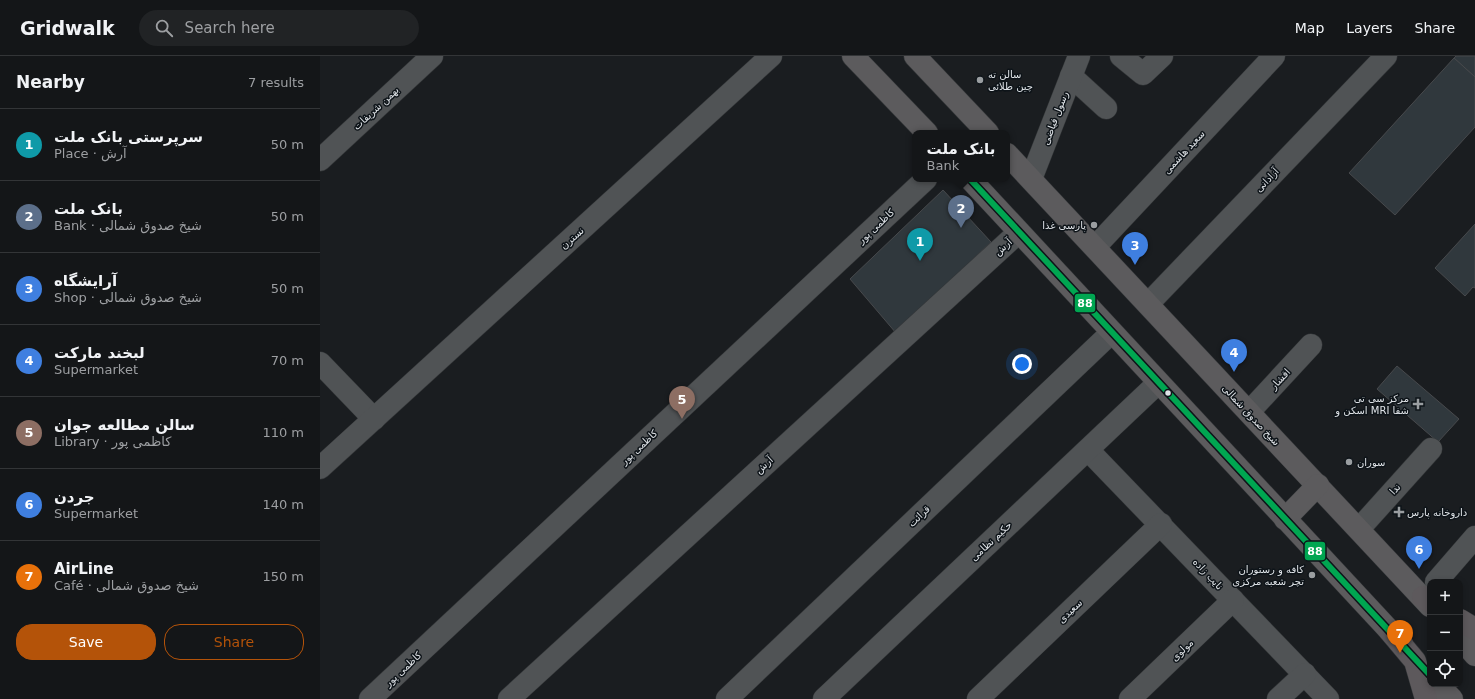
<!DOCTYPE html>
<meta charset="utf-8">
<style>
:root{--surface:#141618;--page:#212325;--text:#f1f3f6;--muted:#9d9fa2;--line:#333537;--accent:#b45309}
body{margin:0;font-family:"DejaVu Sans",Vazirmatn,sans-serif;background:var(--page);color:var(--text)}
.controls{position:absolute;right:12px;bottom:12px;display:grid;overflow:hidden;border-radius:8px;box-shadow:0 2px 6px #0003}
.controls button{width:36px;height:36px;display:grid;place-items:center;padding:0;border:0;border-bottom:1px solid var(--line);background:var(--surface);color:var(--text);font:20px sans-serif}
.you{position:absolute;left:702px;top:308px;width:14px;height:14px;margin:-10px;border:3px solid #fff;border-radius:50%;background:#1a73e8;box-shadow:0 0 0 6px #1a73e833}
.badge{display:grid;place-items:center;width:26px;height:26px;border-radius:50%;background:var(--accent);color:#fff;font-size:13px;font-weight:700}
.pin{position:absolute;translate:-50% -33px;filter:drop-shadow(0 1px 2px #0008)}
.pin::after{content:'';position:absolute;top:21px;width:14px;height:12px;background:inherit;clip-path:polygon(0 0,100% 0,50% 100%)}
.popup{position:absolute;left:592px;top:74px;width:98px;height:52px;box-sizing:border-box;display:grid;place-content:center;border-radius:8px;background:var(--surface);filter:drop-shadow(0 1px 3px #0005);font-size:13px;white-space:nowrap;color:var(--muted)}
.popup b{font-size:15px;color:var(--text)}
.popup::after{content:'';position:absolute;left:50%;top:100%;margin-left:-8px;border:8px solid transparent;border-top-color:var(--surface)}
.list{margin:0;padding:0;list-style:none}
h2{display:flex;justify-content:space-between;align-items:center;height:52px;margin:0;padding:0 16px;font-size:17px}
h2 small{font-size:13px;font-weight:400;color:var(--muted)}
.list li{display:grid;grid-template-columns:26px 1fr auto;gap:12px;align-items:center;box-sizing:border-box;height:72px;padding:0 16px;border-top:1px solid var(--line)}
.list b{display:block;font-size:15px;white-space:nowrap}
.list p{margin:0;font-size:13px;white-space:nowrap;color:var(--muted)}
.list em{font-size:13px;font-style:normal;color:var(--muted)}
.actions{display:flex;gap:8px;padding:12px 16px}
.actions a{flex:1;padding:9px 0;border:1px solid var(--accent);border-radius:16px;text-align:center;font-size:14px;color:var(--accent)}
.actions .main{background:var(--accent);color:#fff}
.icon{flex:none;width:22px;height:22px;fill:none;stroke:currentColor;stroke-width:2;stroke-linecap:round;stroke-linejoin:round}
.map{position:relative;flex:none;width:1155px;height:643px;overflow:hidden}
header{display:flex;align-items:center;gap:24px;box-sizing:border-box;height:56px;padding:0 20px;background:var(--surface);border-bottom:1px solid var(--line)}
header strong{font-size:19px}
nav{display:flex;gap:22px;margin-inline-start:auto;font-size:14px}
.search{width:280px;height:36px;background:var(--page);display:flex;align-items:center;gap:10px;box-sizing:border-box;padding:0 14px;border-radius:22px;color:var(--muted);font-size:15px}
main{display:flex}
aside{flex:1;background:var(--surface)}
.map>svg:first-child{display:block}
.building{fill:#30383d;stroke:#47494c}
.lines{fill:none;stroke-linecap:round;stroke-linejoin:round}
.minor-casing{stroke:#343739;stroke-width:23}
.secondary-casing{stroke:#343739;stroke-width:23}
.primary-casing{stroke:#343739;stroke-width:23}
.minor{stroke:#505355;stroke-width:22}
.secondary{stroke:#5c5b5d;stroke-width:22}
.primary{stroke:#5d595c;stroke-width:22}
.bus-1-casing{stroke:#0e1419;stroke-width:9}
.bus-1{stroke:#00a651;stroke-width:6}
.poi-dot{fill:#9a9ea1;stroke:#0e1419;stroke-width:1.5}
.bus-dot{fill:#dfe3e7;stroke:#0e1419;stroke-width:1.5}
.labels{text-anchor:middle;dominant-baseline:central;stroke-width:3;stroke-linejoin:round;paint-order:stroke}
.poi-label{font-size:10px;fill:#dfe3e7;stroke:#0e1419;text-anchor:start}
.street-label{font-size:10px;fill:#dfe3e7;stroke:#0e1419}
.line-badge{stroke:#0e1419;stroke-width:1.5}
.badge-label{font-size:11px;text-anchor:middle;font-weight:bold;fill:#fff}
</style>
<header>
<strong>Gridwalk</strong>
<div class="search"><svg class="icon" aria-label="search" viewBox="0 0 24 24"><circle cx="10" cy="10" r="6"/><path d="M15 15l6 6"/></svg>Search here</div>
<nav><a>Map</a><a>Layers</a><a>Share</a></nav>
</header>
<main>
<aside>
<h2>Nearby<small>7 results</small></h2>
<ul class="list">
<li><span class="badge" style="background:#0f9aa8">1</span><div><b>سرپرستی بانک ملت</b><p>Place · آرش</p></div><em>50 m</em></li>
<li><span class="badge" style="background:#5c6f8a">2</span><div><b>بانک ملت</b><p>Bank · شیخ صدوق شمالی</p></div><em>50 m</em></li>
<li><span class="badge" style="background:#3f7fe0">3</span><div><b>آرایشگاه</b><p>Shop · شیخ صدوق شمالی</p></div><em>50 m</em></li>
<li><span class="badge" style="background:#3f7fe0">4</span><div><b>لبخند مارکت</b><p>Supermarket</p></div><em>70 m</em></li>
<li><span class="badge" style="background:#8d6e63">5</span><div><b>سالن مطالعه جوان</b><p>Library · کاظمی پور</p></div><em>110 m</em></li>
<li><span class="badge" style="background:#3f7fe0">6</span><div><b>جردن</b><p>Supermarket</p></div><em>140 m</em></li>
<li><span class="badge" style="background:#e8710a">7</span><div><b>AirLine</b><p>Café · شیخ صدوق شمالی</p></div><em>150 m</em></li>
</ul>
<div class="actions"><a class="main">Save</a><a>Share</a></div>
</aside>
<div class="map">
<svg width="1155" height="643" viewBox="0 0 1155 643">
<rect width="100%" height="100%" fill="#1a1d20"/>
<g class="building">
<polygon points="1136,0 1155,0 1155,21 1134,2"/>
<polygon points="1134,2 1155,21 1155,71 1075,159 1029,117"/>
<polygon points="623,134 671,186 576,277 530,223"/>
<polygon points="1155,168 1155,232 1153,231 1145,240 1115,212"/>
<polygon points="1077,310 1139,363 1118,386 1057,333"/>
</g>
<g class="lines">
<g class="minor-casing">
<g id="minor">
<polyline points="801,0 823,18 842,0"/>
<polyline points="751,20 786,52"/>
<polyline points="0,104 112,0"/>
<polyline points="711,123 759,0"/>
<polyline points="775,191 954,0"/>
<polyline points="828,248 1066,0"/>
<polyline points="0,307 54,363"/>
<polyline points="929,356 991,289"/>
<polyline points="768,394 1008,643"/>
<polyline points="0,412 451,0"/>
<polyline points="1039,473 1111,393"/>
<polyline points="1116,526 1155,481"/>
<polyline points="50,643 606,123"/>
<polyline points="189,643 699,176"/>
<polyline points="407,643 791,277"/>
<polyline points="504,643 838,327"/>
<polyline points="658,643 841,468"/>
<polyline points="810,643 913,544"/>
<polyline points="958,643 985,618"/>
</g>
</g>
<g class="secondary-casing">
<g id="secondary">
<polyline points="533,0 607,77"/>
<polyline points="595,0 668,77"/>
<polyline points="687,98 1110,550"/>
<polyline points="650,123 1082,588"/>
<polyline points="965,463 998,429"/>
<polyline points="1140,582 1155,599"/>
<polyline points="1118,628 1132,643"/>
</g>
</g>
<g class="primary-casing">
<g id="primary">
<polyline points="1103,541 1110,546"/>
<polyline points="1140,564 1155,573"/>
<polyline points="1069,574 1095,605 1106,643"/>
</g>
</g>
<use href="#minor" class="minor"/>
<use href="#secondary" class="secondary"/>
<use href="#primary" class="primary"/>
<g class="bus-1-casing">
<polyline id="bus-1" points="650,123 1110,619"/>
</g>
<use href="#bus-1" class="bus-1"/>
</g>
<g class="poi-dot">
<circle cx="660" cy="24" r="4"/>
<circle cx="774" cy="169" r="4"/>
<path d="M1096 342h4v4h4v4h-4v4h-4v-4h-4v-4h4z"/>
<circle cx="1029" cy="406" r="4"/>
<path d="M1077 450h4v4h4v4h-4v4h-4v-4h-4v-4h4z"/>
<circle cx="992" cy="519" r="4"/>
</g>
<circle class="bus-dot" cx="848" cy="337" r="3.5"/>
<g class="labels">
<g class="poi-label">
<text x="668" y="18">سالن ته<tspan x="668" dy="12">چین طلائی</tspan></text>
<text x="766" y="169" text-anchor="end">پارسی غذا</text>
<text x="1089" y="342" text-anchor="end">مرکز سی تی<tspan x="1089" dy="12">اسکن و MRI شفا</tspan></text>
<text x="1037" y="406">سوران</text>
<text x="1087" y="456">داروخانه پارس</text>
<text x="984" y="513" text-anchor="end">کافه و رستوران<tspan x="984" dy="12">تچر شعبه مرکزی</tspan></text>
</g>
<g class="street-label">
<text transform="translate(56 52) rotate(-43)">بهمن شریفات</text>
<text transform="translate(735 62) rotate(-69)">رسول فیاضی</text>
<text transform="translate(864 96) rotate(-47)">سعید هاشمی</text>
<text transform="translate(947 124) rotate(-46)">آزادانی</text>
<text transform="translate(556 170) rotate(-43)">کاظمی پور</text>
<text transform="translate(252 182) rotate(-42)">نسترن</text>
<text transform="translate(683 191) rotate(-42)">آرش</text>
<text transform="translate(960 323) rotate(-47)">افشار</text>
<text transform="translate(931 359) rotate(47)">شیخ صدوق شمالی</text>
<text transform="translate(319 391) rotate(-43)">کاظمی پور</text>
<text transform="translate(444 409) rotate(-42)">آرش</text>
<text transform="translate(1075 433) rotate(-48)">ندا</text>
<text transform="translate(599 460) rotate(-44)">قرائت</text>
<text transform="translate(671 485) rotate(-43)">حکیم نظامی</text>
<text transform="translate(888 518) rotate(47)">نایب زاده</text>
<text transform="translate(750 555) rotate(-44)">سعیدی</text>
<text transform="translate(862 594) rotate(-44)">مولوی</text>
<text transform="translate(83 613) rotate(-43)">کاظمی پور</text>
</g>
</g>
<g class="line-badge">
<rect x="754" y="237" width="22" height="20" rx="4" fill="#00a651"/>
<rect x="984" y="485" width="22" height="20" rx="4" fill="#00a651"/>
</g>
<g class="badge-label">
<text x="765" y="251">88</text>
<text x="995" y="499">88</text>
</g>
</svg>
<div class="controls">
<button>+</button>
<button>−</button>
<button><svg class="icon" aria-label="locate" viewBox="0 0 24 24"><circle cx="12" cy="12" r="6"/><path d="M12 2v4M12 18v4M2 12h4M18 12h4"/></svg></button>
</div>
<div class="you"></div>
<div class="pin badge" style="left:600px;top:205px;background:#0f9aa8">1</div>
<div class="pin badge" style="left:641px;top:172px;background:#5c6f8a">2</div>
<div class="popup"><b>بانک ملت</b>Bank</div>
<div class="pin badge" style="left:815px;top:209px;background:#3f7fe0">3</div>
<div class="pin badge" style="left:914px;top:316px;background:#3f7fe0">4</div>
<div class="pin badge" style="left:362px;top:363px;background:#8d6e63">5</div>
<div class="pin badge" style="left:1099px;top:513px;background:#3f7fe0">6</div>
<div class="pin badge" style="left:1080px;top:597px;background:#e8710a">7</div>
</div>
</main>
